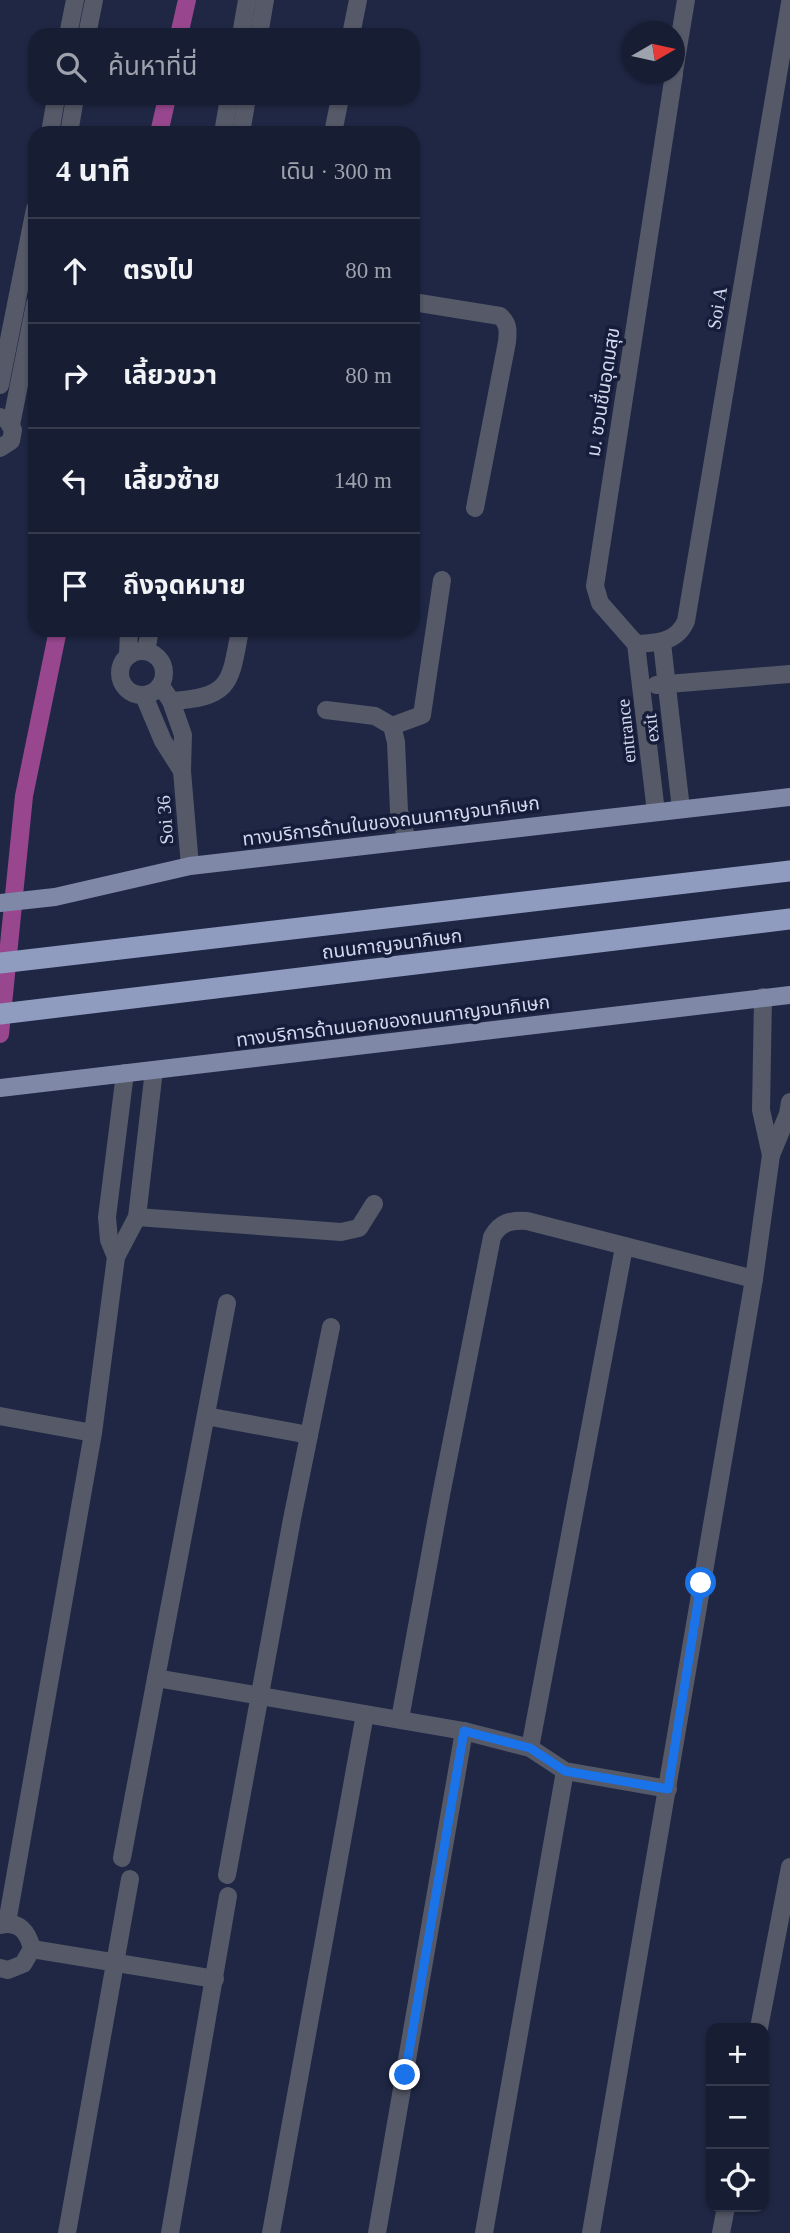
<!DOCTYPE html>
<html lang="th">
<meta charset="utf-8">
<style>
:root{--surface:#171d33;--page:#242a3f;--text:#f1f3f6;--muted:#9ea2ac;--line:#363b4e}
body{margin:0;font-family:"Times New Roman","Noto Sans Thai",serif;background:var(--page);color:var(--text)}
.controls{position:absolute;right:21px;bottom:21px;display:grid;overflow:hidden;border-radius:14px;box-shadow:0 2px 5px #0004}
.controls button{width:63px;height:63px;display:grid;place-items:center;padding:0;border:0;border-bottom:2px solid var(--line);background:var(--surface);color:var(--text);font:35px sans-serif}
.compass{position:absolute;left:622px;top:21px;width:63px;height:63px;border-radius:50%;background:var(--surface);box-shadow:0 2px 5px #0004;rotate:81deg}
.stop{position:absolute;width:21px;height:21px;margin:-16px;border:5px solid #1a73e8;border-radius:50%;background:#fff}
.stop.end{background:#1a73e8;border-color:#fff;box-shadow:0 2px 7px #0008}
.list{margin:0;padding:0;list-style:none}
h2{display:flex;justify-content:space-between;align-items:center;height:91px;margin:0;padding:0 28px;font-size:30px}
h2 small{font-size:23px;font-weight:400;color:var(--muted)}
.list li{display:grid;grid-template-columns:46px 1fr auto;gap:21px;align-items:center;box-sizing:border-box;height:105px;padding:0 28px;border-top:2px solid var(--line)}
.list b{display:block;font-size:26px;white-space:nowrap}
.list em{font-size:23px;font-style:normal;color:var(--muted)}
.icon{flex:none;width:38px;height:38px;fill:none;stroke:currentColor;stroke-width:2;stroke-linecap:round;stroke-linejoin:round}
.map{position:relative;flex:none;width:790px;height:2233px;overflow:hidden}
.search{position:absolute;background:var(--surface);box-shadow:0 2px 5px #0004;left:28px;top:28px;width:392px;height:77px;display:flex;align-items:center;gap:18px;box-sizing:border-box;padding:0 24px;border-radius:21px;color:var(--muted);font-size:26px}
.panel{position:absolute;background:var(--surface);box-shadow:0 2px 5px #0004;left:28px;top:126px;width:392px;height:511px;border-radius:21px}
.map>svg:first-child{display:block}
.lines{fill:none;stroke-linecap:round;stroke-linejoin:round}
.canal{stroke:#98478e;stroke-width:18}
.minor{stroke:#555968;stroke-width:18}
.major{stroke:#7f88a7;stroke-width:18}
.highway{stroke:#909bc0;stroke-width:21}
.route{stroke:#1a73e8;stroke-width:9}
.labels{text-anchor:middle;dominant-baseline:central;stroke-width:7;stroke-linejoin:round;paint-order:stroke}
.street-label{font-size:19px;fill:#d2d8ec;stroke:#161d3a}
</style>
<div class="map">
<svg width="790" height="2233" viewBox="0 0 790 2233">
<rect width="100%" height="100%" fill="#1f2744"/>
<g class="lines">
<g class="canal">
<polyline points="179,35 187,0"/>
<polyline points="159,133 167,98"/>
<polyline points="0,1034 24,796 58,630"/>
</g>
<g class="minor">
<polyline points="68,35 75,0"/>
<polyline points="87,35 94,0"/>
<polyline points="241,35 247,0"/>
<polyline points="259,35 265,0"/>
<polyline points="351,35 358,0"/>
<polyline points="674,72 686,0"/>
<path d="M674 74 595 586 600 603 636 644C658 643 677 642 686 621L790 3"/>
<polyline points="50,133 56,98"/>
<polyline points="69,133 75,98"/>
<polyline points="223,133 229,98"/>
<polyline points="241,133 247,98"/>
<polyline points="333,133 340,98"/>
<path d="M413 302 500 316C509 324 508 331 507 342L475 508"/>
<polyline points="0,385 35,209"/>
<polyline points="0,417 7,420 13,430 11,441 0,448"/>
<polyline points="11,425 35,304"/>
<polyline points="662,643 681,809"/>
<polyline points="636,644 656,812"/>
<circle cx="142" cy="673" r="22"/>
<polyline points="146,651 150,630"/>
<polyline points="128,656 129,630"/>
<polyline points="656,685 790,674"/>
<polyline points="161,686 171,701 183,735 182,771 190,866"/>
<polyline points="144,696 163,741 182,771"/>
<path d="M171 701C232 697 230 683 240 630"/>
<polyline points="326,710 375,716 392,726 396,742 399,811 407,840"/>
<polyline points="392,726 422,715 442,580"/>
<polyline points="763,997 761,1110 771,1155"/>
<polyline points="137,1217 341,1232 359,1228 374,1204"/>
<polyline points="116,1257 137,1217 154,1070"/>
<polyline points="0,1416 93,1433"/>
<polyline points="206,1416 309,1435"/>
<polyline points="156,1678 464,1731 530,1748 565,1771 668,1789"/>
<path d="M400 1719 441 1495 492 1237C500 1222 511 1220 527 1221L754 1279"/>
<polyline points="530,1748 624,1247"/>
<polyline points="122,1858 227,1303"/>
<polyline points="227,1875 292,1519 331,1327"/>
<polyline points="7,1923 93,1433 116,1257 109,1240 107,1217 125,1073"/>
<path d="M0 1925C19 1920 28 1932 32 1949L23 1964 8 1970 0 1968"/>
<polyline points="32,1949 215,1979"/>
<polyline points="759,2028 790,1867"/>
<polyline points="67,2233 130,1879"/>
<polyline points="170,2233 228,1896"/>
<polyline points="271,2233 365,1714"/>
<polyline points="377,2233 464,1731"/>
<polyline points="484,2233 565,1771"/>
<polyline points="591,2233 754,1279 771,1155 788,1114 790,1102"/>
<polyline points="721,2233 726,2207"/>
</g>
<g class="major">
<polyline points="0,903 55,897 190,866 790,797"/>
<polyline points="0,1088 790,995"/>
</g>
<g class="highway">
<polyline points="0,963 790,871"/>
<polyline points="0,1014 790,919"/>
</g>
</g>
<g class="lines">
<polyline class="route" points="405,2075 464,1731 530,1748 565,1771 668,1789 701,1583"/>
</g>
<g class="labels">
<g class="street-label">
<text transform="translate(717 308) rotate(-80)">Soi A</text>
<text transform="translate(603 392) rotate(-81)">ม. ชวนชื่นอุดมสุข</text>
<text transform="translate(651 728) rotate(-96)">exit</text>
<text transform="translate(626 731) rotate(-96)">entrance</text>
<text transform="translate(165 820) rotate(-94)">Soi 36</text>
<text transform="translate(391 821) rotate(-7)">ทางบริการด้านในของถนนกาญจนาภิเษก</text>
<text transform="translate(392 944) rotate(-7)">ถนนกาญจนาภิเษก</text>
<text transform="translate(393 1021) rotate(-7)">ทางบริการด้านนอกของถนนกาญจนาภิเษก</text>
</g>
</g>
</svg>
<div class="controls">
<button>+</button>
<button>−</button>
<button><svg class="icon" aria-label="locate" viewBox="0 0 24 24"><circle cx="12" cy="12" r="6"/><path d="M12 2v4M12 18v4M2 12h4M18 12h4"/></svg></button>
</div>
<svg class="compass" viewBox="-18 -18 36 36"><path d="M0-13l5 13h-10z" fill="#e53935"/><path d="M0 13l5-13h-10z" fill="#9ea2ac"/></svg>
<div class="stop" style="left:701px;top:1583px"></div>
<div class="stop end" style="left:405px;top:2075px"></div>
<div class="search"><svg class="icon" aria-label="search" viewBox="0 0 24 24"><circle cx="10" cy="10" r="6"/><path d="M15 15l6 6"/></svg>ค้นหาที่นี่</div>
<section class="panel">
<h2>4 นาที<small>เดิน · 300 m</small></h2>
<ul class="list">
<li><svg class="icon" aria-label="ahead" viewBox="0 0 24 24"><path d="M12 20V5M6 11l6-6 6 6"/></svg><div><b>ตรงไป</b></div><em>80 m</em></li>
<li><svg class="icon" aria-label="right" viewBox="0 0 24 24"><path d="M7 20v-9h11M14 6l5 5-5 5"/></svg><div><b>เลี้ยวขวา</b></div><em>80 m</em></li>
<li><svg class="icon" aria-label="left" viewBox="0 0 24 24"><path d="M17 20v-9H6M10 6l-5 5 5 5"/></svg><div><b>เลี้ยวซ้าย</b></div><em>140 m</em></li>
<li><svg class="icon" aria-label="arrive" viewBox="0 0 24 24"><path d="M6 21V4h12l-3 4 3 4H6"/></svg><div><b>ถึงจุดหมาย</b></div></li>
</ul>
</section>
</div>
